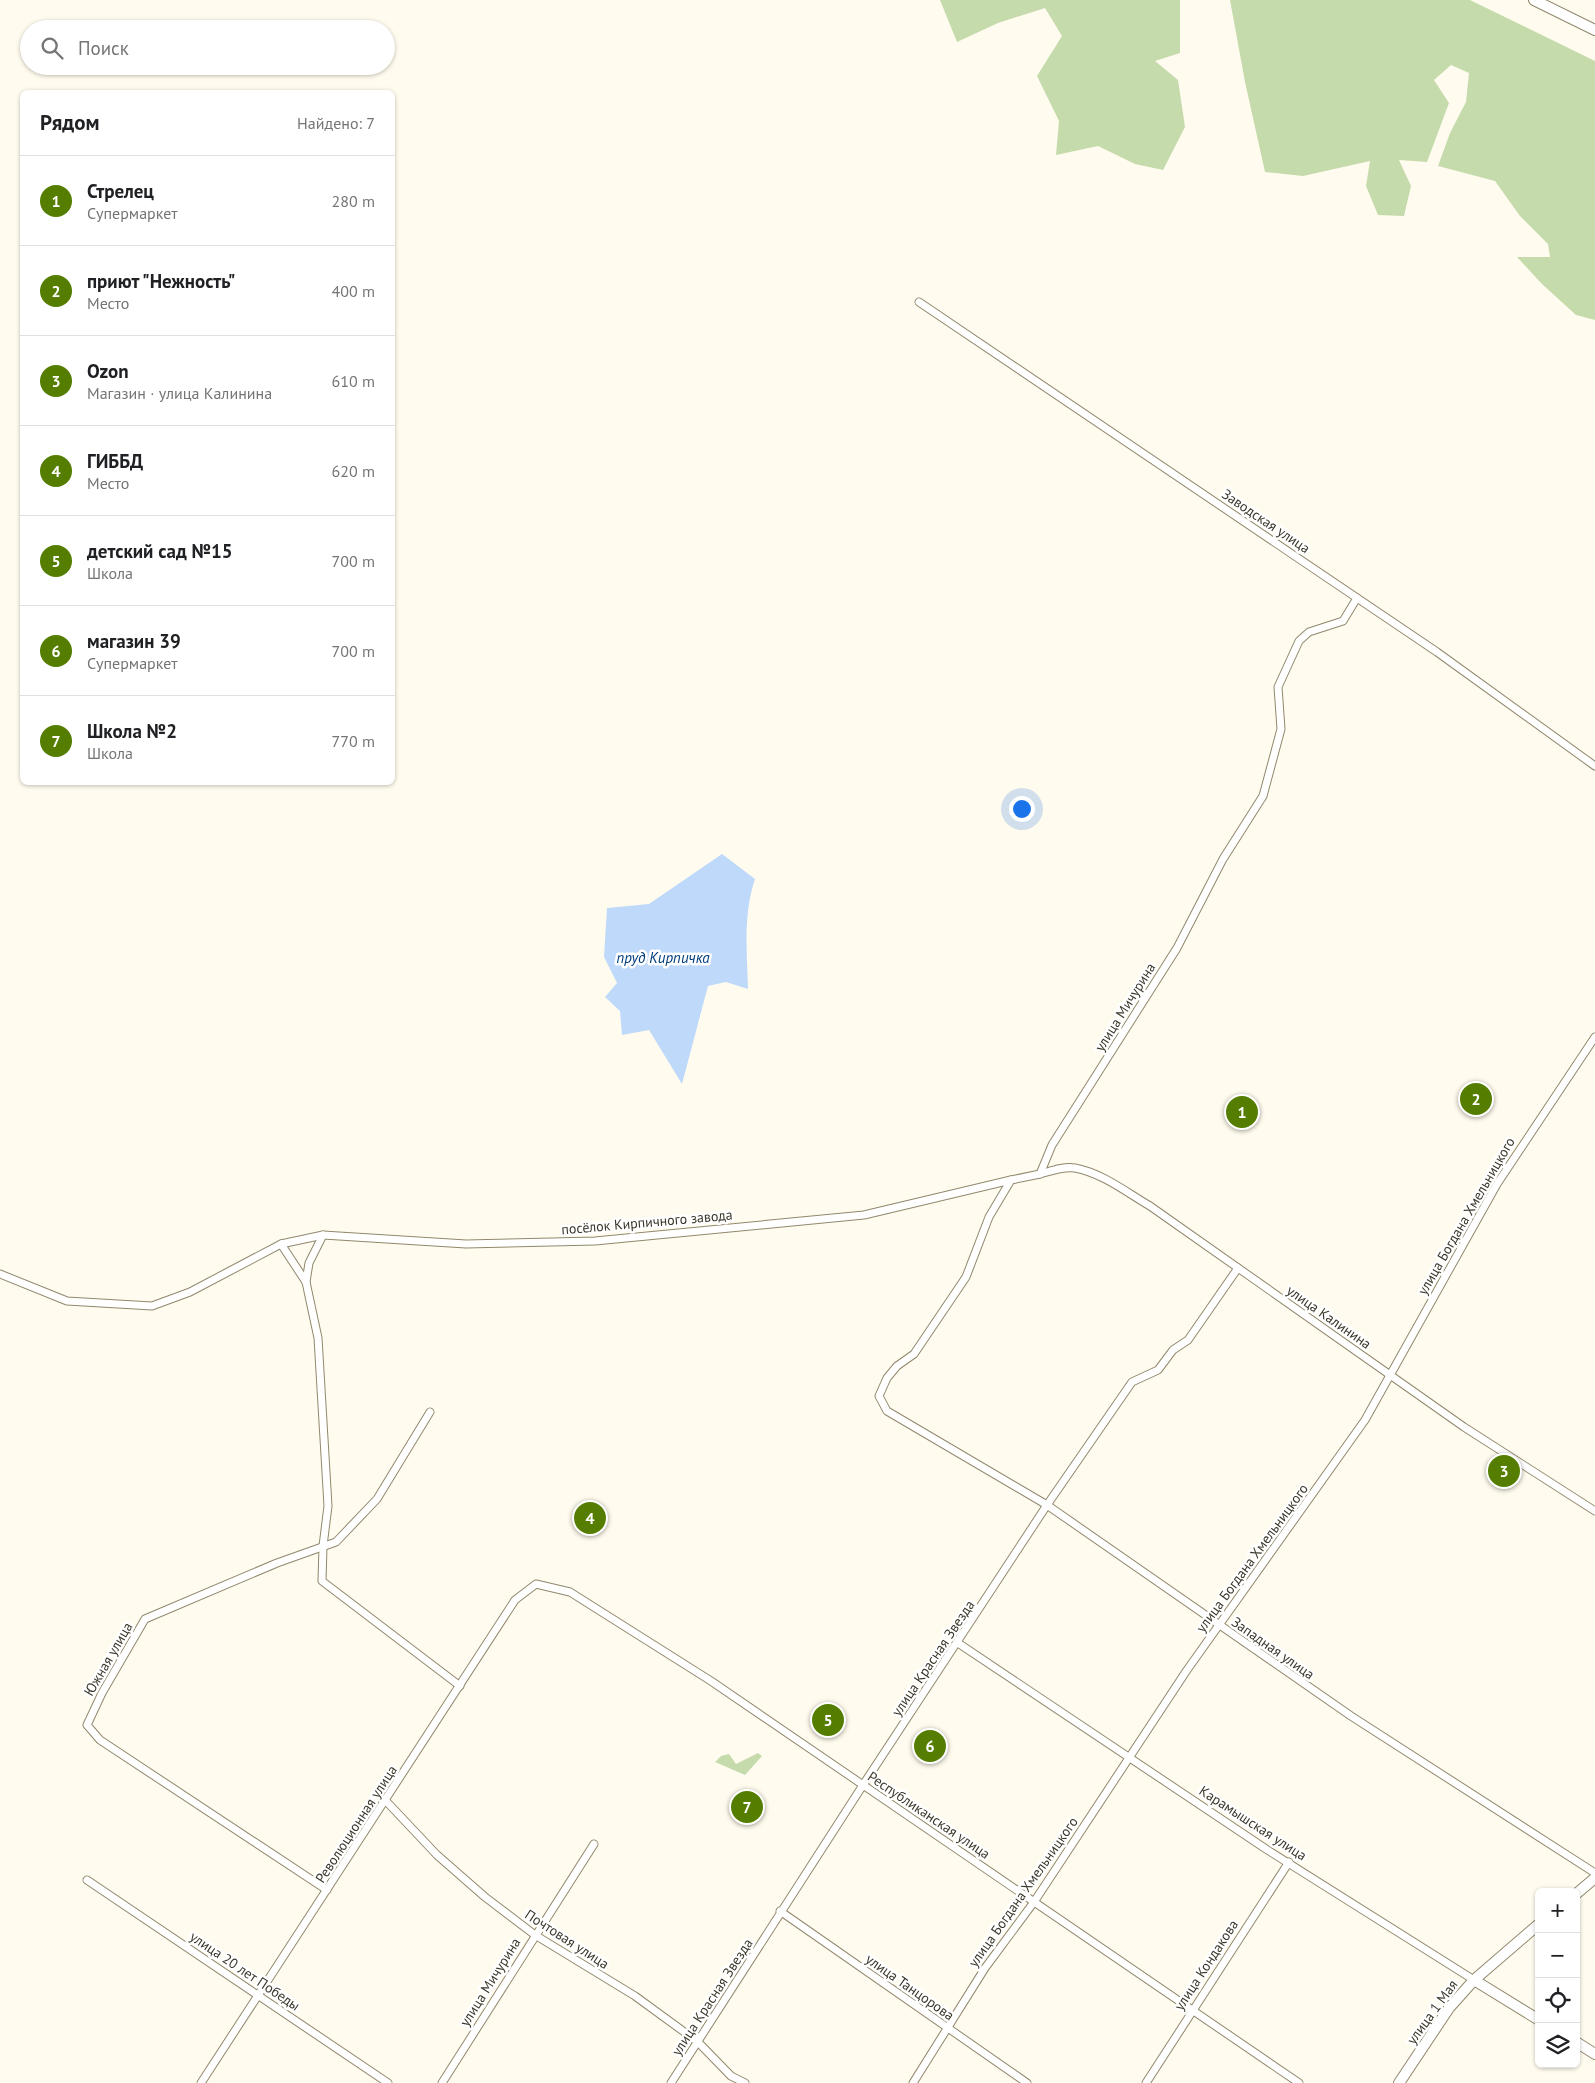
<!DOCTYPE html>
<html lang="ru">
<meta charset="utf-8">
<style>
:root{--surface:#fff;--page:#f6f6f6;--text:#202124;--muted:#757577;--line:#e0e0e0;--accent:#557e00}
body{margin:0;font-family:"PT Sans",sans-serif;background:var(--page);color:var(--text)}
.controls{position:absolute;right:15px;bottom:15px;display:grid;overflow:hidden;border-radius:8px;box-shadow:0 1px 4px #0004}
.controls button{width:45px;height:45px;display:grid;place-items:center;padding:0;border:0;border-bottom:1px solid var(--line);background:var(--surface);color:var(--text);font:25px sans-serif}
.you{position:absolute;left:1021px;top:808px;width:18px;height:18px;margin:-12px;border:4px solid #fff;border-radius:50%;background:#1a73e8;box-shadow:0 0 0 8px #1a73e833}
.badge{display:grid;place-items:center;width:32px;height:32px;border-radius:50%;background:var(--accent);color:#fff;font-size:16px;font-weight:700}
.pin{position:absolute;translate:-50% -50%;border:2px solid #fff;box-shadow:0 1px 5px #0006}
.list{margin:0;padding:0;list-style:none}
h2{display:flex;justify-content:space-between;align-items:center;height:65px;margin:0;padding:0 20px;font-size:21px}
h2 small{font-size:16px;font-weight:400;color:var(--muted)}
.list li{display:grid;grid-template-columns:32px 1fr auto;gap:15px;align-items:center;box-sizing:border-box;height:90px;padding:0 20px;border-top:1px solid var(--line)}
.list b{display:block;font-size:19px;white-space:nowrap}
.list p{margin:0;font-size:16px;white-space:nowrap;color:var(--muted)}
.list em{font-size:16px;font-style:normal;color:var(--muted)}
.icon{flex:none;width:28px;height:28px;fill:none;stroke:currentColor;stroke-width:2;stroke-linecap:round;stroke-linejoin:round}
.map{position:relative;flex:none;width:1595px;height:2083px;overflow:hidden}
.search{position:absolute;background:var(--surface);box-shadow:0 1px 4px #0004;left:20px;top:20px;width:375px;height:55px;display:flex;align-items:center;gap:12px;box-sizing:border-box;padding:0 18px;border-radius:28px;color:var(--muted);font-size:19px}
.panel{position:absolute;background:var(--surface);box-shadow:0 1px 4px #0004;left:20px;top:90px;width:375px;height:695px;border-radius:8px}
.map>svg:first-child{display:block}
.green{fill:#c6dbac}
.water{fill:#bfd9fb}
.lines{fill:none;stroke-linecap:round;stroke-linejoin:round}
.street-casing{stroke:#91886c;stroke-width:9}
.secondary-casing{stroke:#91886c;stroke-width:12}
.street{stroke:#fff;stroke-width:7}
.secondary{stroke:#fff;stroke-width:10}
.labels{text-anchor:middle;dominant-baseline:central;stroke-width:5;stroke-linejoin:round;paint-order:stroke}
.street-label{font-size:14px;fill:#3a372a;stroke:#fff}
.water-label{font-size:15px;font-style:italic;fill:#003e7d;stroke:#fff}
</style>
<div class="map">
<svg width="1595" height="2083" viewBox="0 0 1595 2083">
<rect width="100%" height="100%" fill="#fffbee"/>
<g class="green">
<polygon points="940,0 1180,0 1180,53 1155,61 1178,80 1185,127 1163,170 1135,164 1098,146 1056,155 1059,121 1037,76 1062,36 1045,8 998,23 957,42"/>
<polygon points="1230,0 1470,0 1595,61 1595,320 1576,315 1542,284 1517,257 1550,257 1548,244 1520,216 1495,181 1438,166 1450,133 1466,102 1469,73 1451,65 1434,80 1449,103 1427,162 1399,160 1411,186 1404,216 1378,215 1366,186 1370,161 1303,176 1265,172 1245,82"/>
<polygon points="758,1753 762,1756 745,1775 715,1762 721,1756 729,1754 736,1764"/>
</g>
<path class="water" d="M722 854 755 879C743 915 747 951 748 989L726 982 708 986 682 1084 649 1030 622 1035 620 1011 605 997 617 983 604 957 607 908 649 904Z"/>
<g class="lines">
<g class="street-casing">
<g id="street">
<polyline points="919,302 1437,652 1595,766"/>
<polyline points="1357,598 1343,621 1309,632 1299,641 1278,687 1281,729 1263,796 1223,859 1177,948 1052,1145 1040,1174 1011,1180 989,1217 966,1277 914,1354 897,1366 887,1378 879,1396 887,1411 1047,1505 1351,1716 1595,1873"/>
<path d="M1040 1174C1051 1171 1064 1166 1075 1168 1102 1173 1126 1192 1150 1206L1464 1427 1595 1511"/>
<polyline points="281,1244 306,1282 318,1338 328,1506 323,1546 322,1581 460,1686"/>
<polyline points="0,1274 67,1301 152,1306 190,1292 281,1244 323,1235 466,1244 595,1241 864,1215 1011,1180"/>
<polyline points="306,1282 309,1263 323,1235"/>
<polyline points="958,1643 1266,1849 1474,1980"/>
<polyline points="386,1801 437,1855 485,1897 535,1935 635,1996 698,2042 731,2076 745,2083"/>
<polyline points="87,1880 388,2083"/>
<polyline points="327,1890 100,1740 87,1725 102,1693 145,1619 277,1563 336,1542 377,1499 430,1412"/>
<polyline points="780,1911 1027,2083"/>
<polyline points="201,2083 515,1600 536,1584 570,1592 711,1681 1299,2083"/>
<polyline points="442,2083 594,1844"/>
<polyline points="671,2083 863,1785 1047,1505 1132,1382 1158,1370 1173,1350 1188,1340 1238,1268"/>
<polyline points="913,2083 985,1968 1034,1902 1187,1670 1365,1420 1497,1184 1595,1037"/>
<polyline points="1146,2083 1289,1862"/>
</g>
</g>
<g class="secondary-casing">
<g id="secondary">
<polyline points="1534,0 1595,30"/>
<polyline points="1576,1894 1595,1878"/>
<polyline points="1474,1980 1539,2020"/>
<polyline points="1576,2042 1595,2054"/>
<polyline points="1399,2083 1449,2008 1474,1980 1539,1924"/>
</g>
</g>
<use href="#street" class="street"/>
<use href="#secondary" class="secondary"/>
</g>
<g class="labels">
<g class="street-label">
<text transform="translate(1266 521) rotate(34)">Заводская улица</text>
<text transform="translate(1125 1007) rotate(-58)">улица Мичурина</text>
<text transform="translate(1466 1216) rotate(-60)">улица Богдана Хмельницкого</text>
<text transform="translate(647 1222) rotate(-5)">посёлок Кирпичного завода</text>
<text transform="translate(1329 1317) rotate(35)">улица Калинина</text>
<text transform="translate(1252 1558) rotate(-54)">улица Богдана Хмельницкого</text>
<text transform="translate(1273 1648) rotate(35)">Западная улица</text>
<text transform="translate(933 1658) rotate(-56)">улица Красная Звезда</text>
<text transform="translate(108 1659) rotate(-60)">Южная улица</text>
<text transform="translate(929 1815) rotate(34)">Республиканская улица</text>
<text transform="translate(1253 1823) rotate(33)">Карамышская улица</text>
<text transform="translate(356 1824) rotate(-57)">Революционная улица</text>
<text transform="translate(1023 1892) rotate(-55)">улица Богдана Хмельницкого</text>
<text transform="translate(567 1939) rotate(33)">Почтовая улица</text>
<text transform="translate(1206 1965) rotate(-57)">улица Кондакова</text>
<text transform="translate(245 1971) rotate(34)">улица 20 лет Победы</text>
<text transform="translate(490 1982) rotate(-58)">улица Мичурина</text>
<text transform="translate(910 1987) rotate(35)">улица Танцорова</text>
<text transform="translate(712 1997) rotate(-57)">улица Красная Звезда</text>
<text transform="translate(1432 2012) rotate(-54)">улица 1 Мая</text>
</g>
<g class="water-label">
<text x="663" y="957">пруд Кирпичка</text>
</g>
</g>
</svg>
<div class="controls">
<button>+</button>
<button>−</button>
<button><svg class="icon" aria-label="locate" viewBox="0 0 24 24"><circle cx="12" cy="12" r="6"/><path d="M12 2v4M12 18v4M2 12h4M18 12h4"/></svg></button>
<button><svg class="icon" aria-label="layers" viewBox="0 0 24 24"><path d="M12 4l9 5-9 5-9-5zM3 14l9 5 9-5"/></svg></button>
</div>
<div class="you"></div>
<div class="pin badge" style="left:1242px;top:1112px">1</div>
<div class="pin badge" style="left:1476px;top:1099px">2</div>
<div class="pin badge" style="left:1504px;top:1471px">3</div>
<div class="pin badge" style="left:590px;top:1518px">4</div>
<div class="pin badge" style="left:828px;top:1720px">5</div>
<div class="pin badge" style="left:930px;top:1746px">6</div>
<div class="pin badge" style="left:747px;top:1807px">7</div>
<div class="search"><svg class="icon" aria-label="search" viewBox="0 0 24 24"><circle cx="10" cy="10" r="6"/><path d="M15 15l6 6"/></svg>Поиск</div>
<section class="panel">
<h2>Рядом<small>Найдено: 7</small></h2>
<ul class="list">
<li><span class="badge">1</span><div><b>Стрелец</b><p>Супермаркет</p></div><em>280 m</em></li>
<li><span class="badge">2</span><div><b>приют &quot;Нежность&quot;</b><p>Место</p></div><em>400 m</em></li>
<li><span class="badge">3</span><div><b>Ozon</b><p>Магазин · улица Калинина</p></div><em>610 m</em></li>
<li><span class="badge">4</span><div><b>ГИББД</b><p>Место</p></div><em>620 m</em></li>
<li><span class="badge">5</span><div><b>детский сад №15</b><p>Школа</p></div><em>700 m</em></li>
<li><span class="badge">6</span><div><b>магазин 39</b><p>Супермаркет</p></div><em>700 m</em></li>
<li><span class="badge">7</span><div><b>Школа №2</b><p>Школа</p></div><em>770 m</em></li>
</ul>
</section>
</div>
